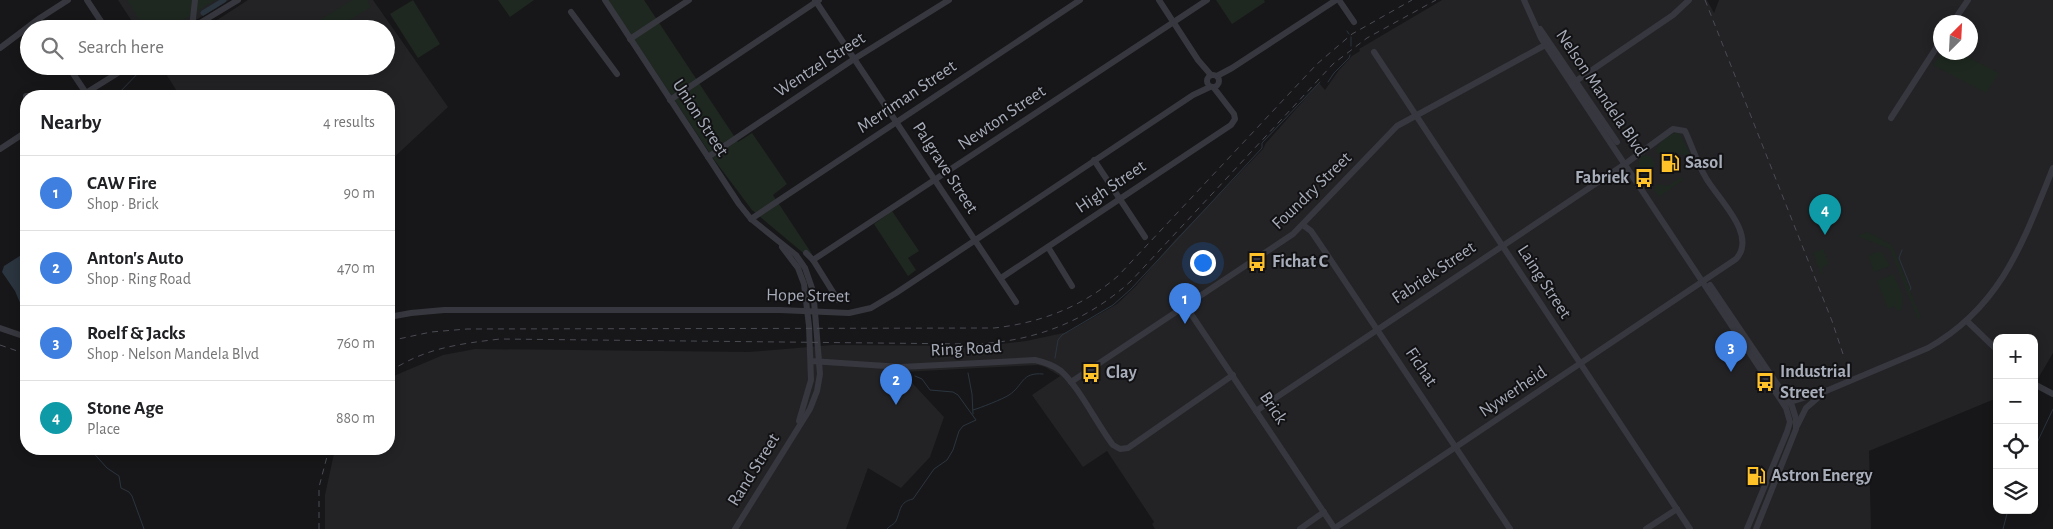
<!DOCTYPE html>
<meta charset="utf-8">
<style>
:root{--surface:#fff;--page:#f2f2f2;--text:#202124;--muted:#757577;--line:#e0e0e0;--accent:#846926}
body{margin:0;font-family:"Alegreya Sans",sans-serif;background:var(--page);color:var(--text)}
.controls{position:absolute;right:15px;bottom:15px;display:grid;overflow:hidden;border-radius:10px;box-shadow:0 2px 12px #0003}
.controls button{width:45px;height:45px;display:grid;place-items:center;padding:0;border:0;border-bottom:1px solid var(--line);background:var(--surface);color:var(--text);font:25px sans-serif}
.compass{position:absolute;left:1933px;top:15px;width:45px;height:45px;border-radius:50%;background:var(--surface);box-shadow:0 2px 12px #0003;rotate:24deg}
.you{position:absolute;left:1202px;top:262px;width:18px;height:18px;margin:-12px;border:4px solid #fff;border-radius:50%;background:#1a73e8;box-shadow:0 0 0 8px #1a73e833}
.badge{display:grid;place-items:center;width:32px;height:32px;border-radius:50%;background:var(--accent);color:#fff;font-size:16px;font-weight:700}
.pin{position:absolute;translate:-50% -41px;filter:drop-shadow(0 1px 2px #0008)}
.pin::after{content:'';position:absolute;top:26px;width:18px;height:15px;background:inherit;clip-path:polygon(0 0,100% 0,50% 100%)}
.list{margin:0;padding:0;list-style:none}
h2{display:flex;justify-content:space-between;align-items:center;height:65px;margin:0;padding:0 20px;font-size:21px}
h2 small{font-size:16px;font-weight:400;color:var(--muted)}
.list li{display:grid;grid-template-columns:32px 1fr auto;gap:15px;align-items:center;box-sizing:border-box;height:75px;padding:0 20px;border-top:1px solid var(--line)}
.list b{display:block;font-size:19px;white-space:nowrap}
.list p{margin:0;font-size:16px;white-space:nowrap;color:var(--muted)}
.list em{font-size:16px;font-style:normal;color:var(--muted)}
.icon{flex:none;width:28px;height:28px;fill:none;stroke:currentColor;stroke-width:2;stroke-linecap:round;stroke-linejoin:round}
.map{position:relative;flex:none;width:2053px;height:529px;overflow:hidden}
.search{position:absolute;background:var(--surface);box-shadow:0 2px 12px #0003;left:20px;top:20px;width:375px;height:55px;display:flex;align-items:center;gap:12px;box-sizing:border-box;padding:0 18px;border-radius:28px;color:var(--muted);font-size:19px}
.panel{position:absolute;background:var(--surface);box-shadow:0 2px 12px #0003;left:20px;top:90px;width:375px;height:365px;border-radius:20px}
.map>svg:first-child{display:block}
.built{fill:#232326;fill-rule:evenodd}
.green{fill:#1e2820}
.water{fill:#2b353f}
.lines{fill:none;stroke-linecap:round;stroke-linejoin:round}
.stream{stroke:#2b353f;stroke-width:1}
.canal{stroke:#2b353f;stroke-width:5}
.minor{stroke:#37383f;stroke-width:6}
.rail{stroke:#4a4c54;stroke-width:1;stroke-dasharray:6 5;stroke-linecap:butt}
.labels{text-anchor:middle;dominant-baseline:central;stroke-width:4;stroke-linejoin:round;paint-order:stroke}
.street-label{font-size:18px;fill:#a8adba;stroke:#121214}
.poi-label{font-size:18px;font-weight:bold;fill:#a8adba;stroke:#121214;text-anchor:start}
</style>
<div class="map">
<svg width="2053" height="529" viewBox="0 0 2053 529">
<rect width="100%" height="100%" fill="#171719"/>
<g class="built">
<polygon points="118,0 229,0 181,29 137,29"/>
<polygon points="248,0 373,0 448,107 389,162 389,96 180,96 161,66 386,66 386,29 203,29"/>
<path d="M1442 0H1707L1714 13 1719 0H2053V353L2036 382 2034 383V338H1997V398L1869 451 1871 529H1155L1152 524 1154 522 1107 451 1083 467 1032 395 1060 376 1045 367 1038 365 902 372 944 417 930 457 901 488 868 468 846 529H325V495L335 449H389V378L443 355 475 349 749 352 832 345 983 346 1026 341 1068 332 1117 304 1136 286 1174 241 1263 149 1266 143 1319 83 1325 90 1339 70 1352 56 1360 51 1359 49ZM1940 22H1970V52H1940Z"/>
</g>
<g class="green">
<polygon points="127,0 215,0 169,29 145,29"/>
<polygon points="352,0 367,0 371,7 335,29 325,29 320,20"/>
<polygon points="413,0 440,44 418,58 390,14"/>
<polygon points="498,0 534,0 510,17"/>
<polygon points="608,0 644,0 738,142 752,133 787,184 773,195 812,254 808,257 752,210 715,161"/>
<polygon points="1216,0 1264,0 1265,2 1232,24"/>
<polygon points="1942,53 1960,53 1999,73 1986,93 1933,65"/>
<path d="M1679 132 1691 156 1667 152 1658 154 1656 151C1658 142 1670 133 1679 132Z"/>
<path d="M1643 155 1650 156 1655 162 1651 180H1647C1641 171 1633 163 1643 155Z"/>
<polygon points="1680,178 1684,179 1659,197 1654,190 1655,186 1658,184 1668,186"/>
<polygon points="892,211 919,251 908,258 916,270 908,276 874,224"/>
<polygon points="1868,232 1892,245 1921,318 1918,319 1890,249 1857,236"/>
<polygon points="1823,249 1829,264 1823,267 1821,275 1813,253"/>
<polygon points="1876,252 1882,252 1890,266 1874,272 1868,256"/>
<path d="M1893 274C1898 284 1907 300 1901 310L1897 311 1895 306 1888 309 1877 281Z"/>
</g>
<polygon class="water" points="26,252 26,305 21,305 15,291 2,272 4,266"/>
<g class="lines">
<g class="stream">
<polyline points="1347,31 1349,34"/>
<polyline points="1351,46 1351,37"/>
<polyline points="1328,82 1334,73 1349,58 1350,55"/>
<polyline points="116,96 145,66"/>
<polyline points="1902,250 1899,258 1911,288 1910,290"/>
<polyline points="25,304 26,329"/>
<polyline points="1055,358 1058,340 1062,335 1113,305 1131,289 1262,148 1262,143 1320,82"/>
<polyline points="968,373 972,394 973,414"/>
<path d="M973 410C980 408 1003 399 1009 395 1024 385 1021 372 1043 374"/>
<polyline points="90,449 107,468 119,476 121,488 129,492 132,496 144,529"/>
<polyline points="2034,449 2053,409"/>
<path d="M887 529C890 525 894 525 896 521 901 510 899 502 913 499L934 469 947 460 953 450 959 431 963 426 976 420 958 395 953 392 930 390 922 379 915 376"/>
<polyline points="2003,529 2008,510"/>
</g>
<polyline class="canal" points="203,13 224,0"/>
<g class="minor">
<polyline points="87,0 106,29"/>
<polyline points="605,0 739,204 751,219 796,255 805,268 813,291 815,312 820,374 817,391 810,409 735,529"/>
<polyline points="815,0 1016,302"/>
<polyline points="1159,0 1198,60 1211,75"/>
<polyline points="1339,0 1354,22"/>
<polyline points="1524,0 1541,38 1786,408 1790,422 1787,432 1747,529"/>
<polyline points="571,12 617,74"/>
<polyline points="1953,22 1968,0"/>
<polyline points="192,28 195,0"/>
<polyline points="190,29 238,0"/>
<polyline points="1540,29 1617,142"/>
<polyline points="630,39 689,0"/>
<polyline points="0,48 40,18 68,0"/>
<polyline points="1374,52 1690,529"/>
<polyline points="68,66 86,93"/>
<circle cx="1213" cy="81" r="6"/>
<polyline points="1217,76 1232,68 1336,0"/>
<polyline points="1573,83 1673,15 1689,0"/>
<polyline points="26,96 26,97"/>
<polyline points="81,96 129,66"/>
<polyline points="670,100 819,0"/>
<polyline points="1891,118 1940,42"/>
<polyline points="0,149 26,132"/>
<polyline points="708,157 854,59 949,0"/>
<polyline points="1094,160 1145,237"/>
<polyline points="751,219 1080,0"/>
<polyline points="1303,225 1311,231 1326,253 1510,529"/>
<polyline points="782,247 798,268 804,284 809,326 811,380 799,421"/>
<polyline points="1048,247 1072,286"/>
<polyline points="806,253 813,260 838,300"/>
<polyline points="813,260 1207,0"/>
<polyline points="1001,278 1231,125 1235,119 1234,114 1214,88"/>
<polyline points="1710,285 1792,406 1796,419 1796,429 1756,529"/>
<polyline points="1185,305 1335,529"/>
<polyline points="389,317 411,313 444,310 780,310 849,313 871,308 896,293 1193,95 1210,87"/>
<polyline points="1967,321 1997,350"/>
<polyline points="0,328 26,337"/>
<path d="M811 361 901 367 1035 360C1044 362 1053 365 1061 371 1079 387 1097 424 1113 445L1120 449 1128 448 1233 375"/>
<polyline points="1071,382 1293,234 1397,126 1547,44"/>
<polyline points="2034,384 2053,394"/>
<path d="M1787 403 1826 391 1928 348C2002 306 2023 242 2053 168"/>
<path d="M1256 411 1625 164 1673 129 1685 131C1692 146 1697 163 1706 178 1718 199 1758 235 1736 259L1335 528"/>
<polyline points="1797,426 1806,408 1821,395"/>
<polyline points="1300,529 1324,512"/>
<polyline points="1646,529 1677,509"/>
</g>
<g class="rail">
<polyline points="1705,0 1832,321 1843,354"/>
<path d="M389 341 431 332 467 329 994 328C1040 323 1082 307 1118 276L1317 64 1352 34 1412 0"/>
<polyline points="0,345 26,354"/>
<path d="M389 372C425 348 458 344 500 339L970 344C1031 343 1086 322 1131 281L1333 64 1367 38 1436 0"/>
<polyline points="319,529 319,487 329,449"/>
</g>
</g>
<defs>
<g id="fuel-bare" transform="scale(1.5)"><path d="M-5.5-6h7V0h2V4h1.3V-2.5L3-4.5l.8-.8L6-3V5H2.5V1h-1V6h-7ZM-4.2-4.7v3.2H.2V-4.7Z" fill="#ffc229" stroke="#121214" stroke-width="2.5" paint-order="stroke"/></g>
<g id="bus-bare" transform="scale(1.5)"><path d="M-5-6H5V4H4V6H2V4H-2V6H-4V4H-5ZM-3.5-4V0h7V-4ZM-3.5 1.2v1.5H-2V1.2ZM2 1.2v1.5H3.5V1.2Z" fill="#ffc229" stroke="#121214" stroke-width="2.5" paint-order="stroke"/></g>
</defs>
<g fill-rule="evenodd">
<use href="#fuel-bare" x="1670" y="163"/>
<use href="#bus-bare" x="1644" y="178"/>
<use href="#bus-bare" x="1257" y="262"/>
<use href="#bus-bare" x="1091" y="373"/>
<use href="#bus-bare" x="1765" y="382"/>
<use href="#fuel-bare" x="1756" y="476"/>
</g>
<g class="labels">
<g class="street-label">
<text transform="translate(820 65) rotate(-33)">Wentzel Street</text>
<text transform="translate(1601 93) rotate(56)">Nelson Mandela Blvd</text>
<text transform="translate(907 97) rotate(-34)">Merriman Street</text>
<text transform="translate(700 118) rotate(57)">Union Street</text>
<text transform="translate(1002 118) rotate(-34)">Newton Street</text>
<text transform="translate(945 168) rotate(57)">Palgrave Street</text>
<text transform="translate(1111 187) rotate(-34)">High Street</text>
<text transform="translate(1312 191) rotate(-44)">Foundry Street</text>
<text transform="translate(1434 273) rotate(-34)">Fabriek Street</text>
<text transform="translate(1544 282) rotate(57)">Laing Street</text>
<text transform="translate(808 296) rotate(1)">Hope Street</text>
<text transform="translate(966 349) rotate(-3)">Ring Road</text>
<text transform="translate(1421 367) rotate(56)">Fichat</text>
<text transform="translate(1513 392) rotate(-34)">Nywerheid</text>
<text transform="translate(1273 408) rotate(56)">Brick</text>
<text transform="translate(754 470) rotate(-58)">Rand Street</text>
</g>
<g class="poi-label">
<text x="1685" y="163">Sasol</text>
<text x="1629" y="178" text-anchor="end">Fabriek</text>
<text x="1272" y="262">Fichat C</text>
<text x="1780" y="372">Industrial<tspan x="1780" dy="21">Street</tspan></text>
<text x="1106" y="373">Clay</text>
<text x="1771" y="476">Astron Energy</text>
</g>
</g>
</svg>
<div class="controls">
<button>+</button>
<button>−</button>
<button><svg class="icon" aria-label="locate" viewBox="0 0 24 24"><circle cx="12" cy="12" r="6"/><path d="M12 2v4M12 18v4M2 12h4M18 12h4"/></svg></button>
<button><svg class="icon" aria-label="layers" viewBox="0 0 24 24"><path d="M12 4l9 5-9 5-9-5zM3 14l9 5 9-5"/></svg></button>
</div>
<svg class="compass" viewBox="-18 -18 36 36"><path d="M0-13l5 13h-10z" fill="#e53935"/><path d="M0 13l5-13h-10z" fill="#757577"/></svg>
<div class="you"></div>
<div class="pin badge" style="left:1185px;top:324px;background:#3f7fe0">1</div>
<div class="pin badge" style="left:896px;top:405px;background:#3f7fe0">2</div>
<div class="pin badge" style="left:1731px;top:372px;background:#3f7fe0">3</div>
<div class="pin badge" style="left:1825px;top:235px;background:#0f9aa8">4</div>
<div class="search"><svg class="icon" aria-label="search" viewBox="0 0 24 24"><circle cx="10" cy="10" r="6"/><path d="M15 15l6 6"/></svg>Search here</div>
<section class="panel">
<h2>Nearby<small>4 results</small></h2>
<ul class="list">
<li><span class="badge" style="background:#3f7fe0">1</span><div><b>CAW Fire</b><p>Shop · Brick</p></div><em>90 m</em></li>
<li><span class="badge" style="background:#3f7fe0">2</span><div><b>Anton's Auto</b><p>Shop · Ring Road</p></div><em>470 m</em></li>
<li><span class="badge" style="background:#3f7fe0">3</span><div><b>Roelf &amp; Jacks</b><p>Shop · Nelson Mandela Blvd</p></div><em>760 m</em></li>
<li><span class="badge" style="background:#0f9aa8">4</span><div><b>Stone Age</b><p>Place</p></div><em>880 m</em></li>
</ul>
</section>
</div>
